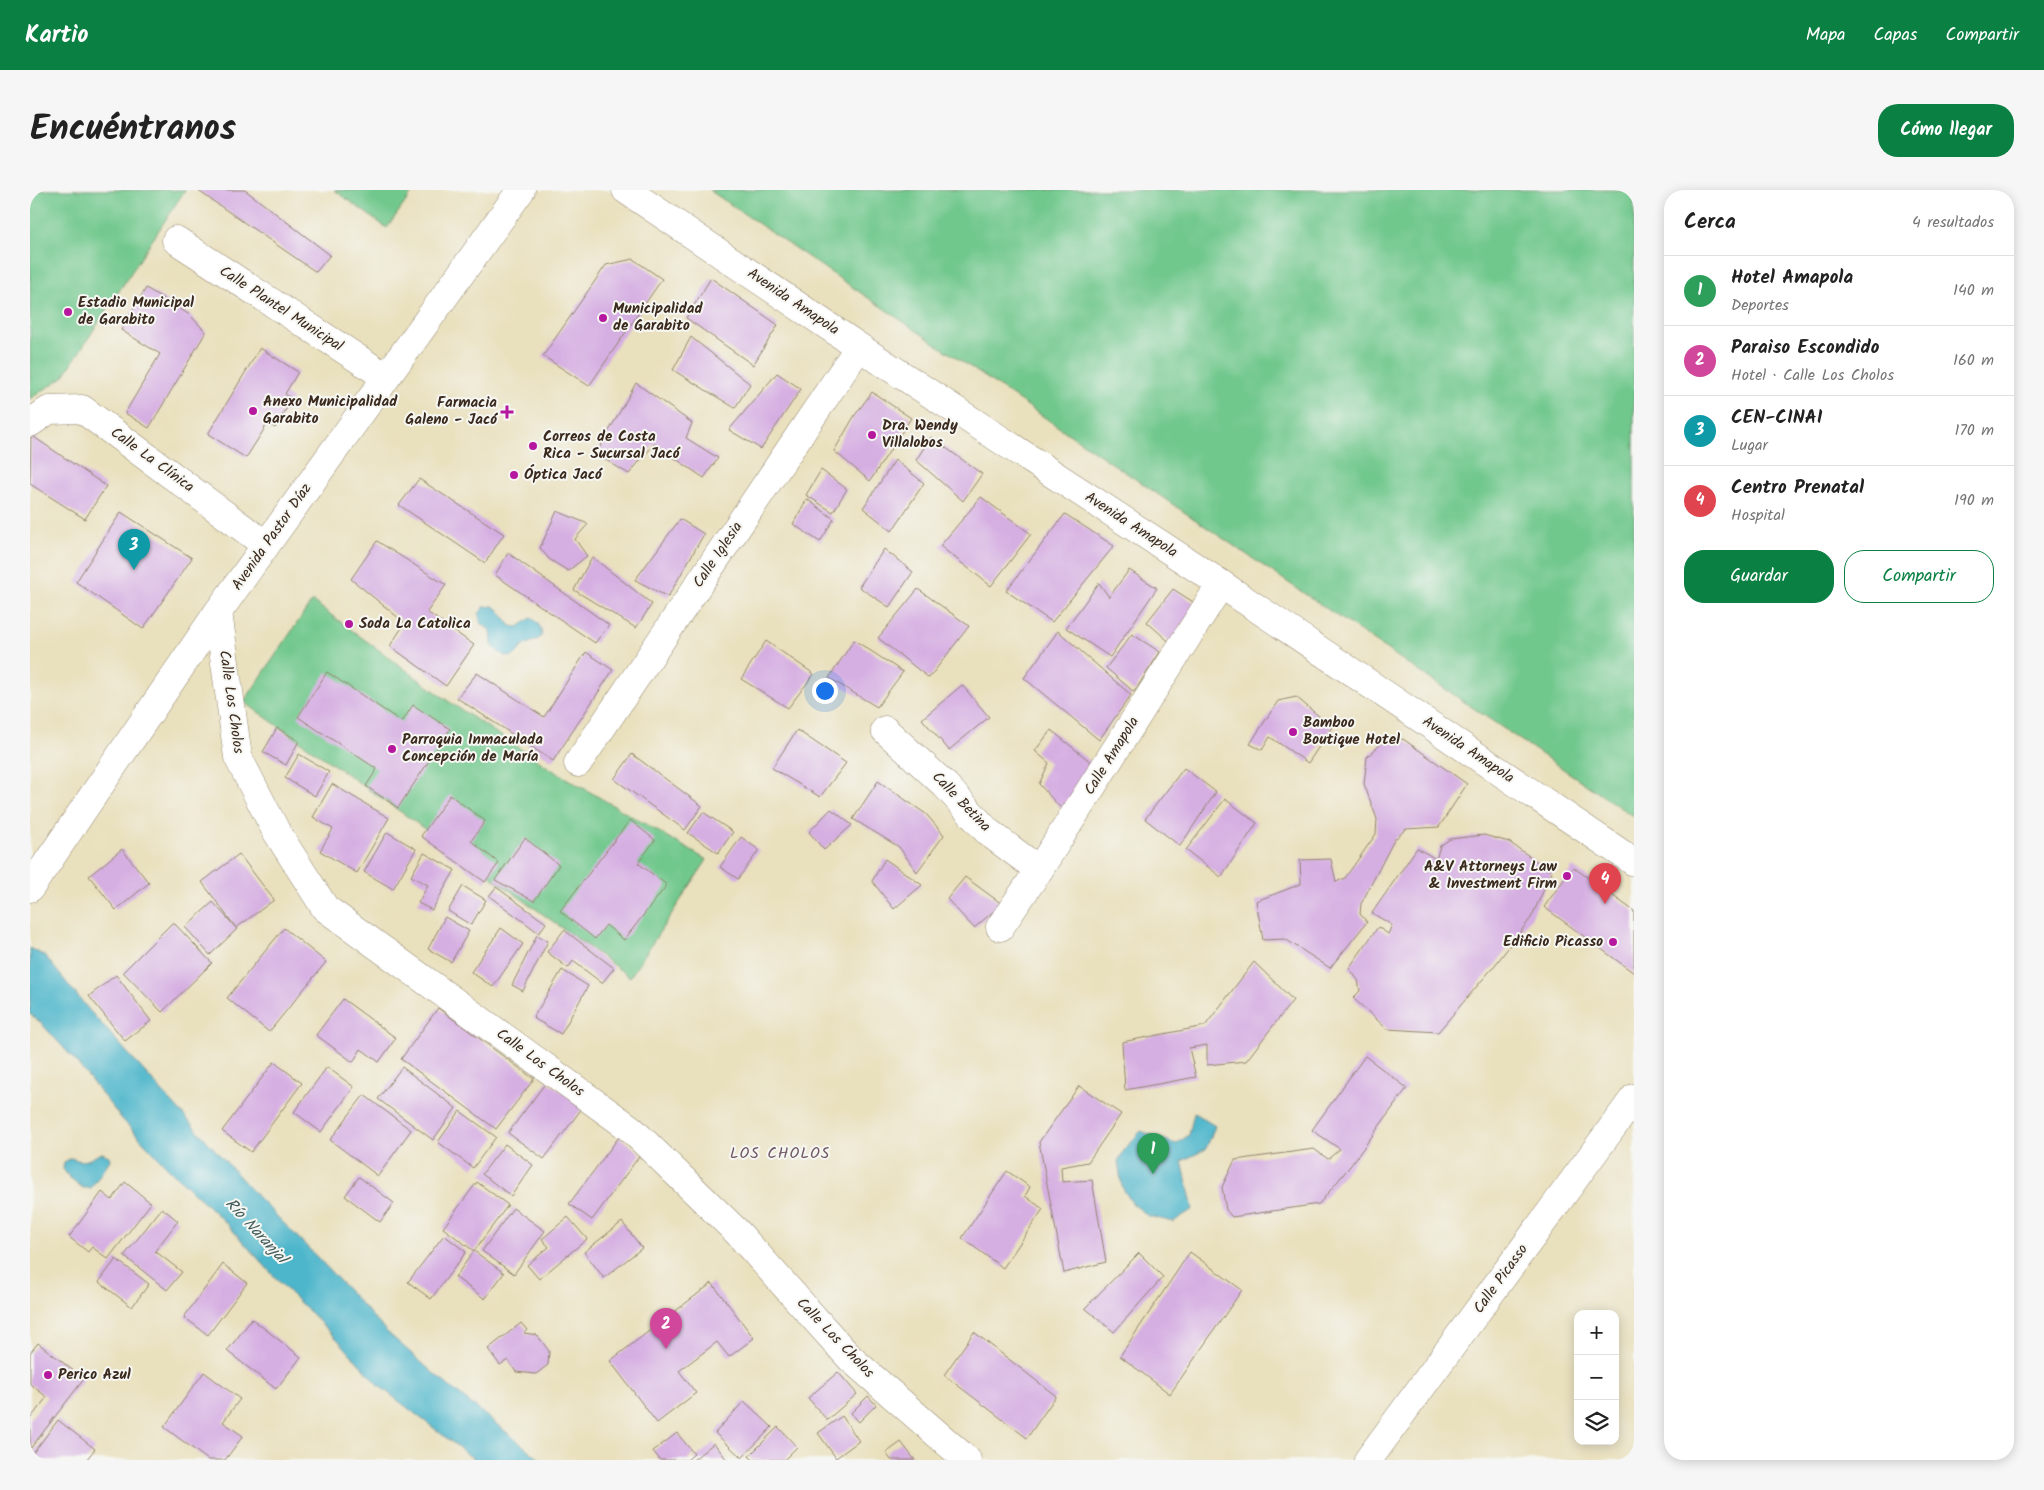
<!DOCTYPE html>
<html lang="es">
<meta charset="utf-8">
<style>
:root{--surface:#fff;--page:#f6f6f6;--text:#222;--muted:#767676;--line:#e0e0e0;--accent:#0b8043}
body{margin:0;font-family:Kalam,sans-serif;background:var(--page);color:var(--text)}
.controls{position:absolute;right:15px;bottom:15px;display:grid;overflow:hidden;border-radius:10px;box-shadow:0 2px 12px #0003}
.controls button{width:45px;height:45px;display:grid;place-items:center;padding:0;border:0;border-bottom:1px solid var(--line);background:var(--surface);color:var(--text);font:25px sans-serif}
.you{position:absolute;left:794px;top:500px;width:18px;height:18px;margin:-12px;border:4px solid #fff;border-radius:50%;background:#1a73e8;box-shadow:0 0 0 8px #1a73e833}
.badge{display:grid;place-items:center;width:32px;height:32px;border-radius:50%;background:var(--accent);color:#fff;font-size:16px;font-weight:700}
.pin{position:absolute;translate:-50% -41px;filter:drop-shadow(0 1px 2px #0008)}
.pin::after{content:'';position:absolute;top:26px;width:18px;height:15px;background:inherit;clip-path:polygon(0 0,100% 0,50% 100%)}
.list{margin:0;padding:0;list-style:none}
h2{display:flex;justify-content:space-between;align-items:center;height:65px;margin:0;padding:0 20px;font-size:21px}
h2 small{font-size:16px;font-weight:400;color:var(--muted)}
.list li{display:grid;grid-template-columns:32px 1fr auto;gap:15px;align-items:center;box-sizing:border-box;height:70px;padding:0 20px;border-top:1px solid var(--line)}
.list b{display:block;font-size:19px;white-space:nowrap}
.list p{margin:0;font-size:16px;white-space:nowrap;color:var(--muted)}
.list em{font-size:16px;font-style:normal;color:var(--muted)}
.actions{display:flex;gap:10px;padding:15px 20px}
.actions a{flex:1;padding:11px 0;border:1px solid var(--accent);border-radius:20px;text-align:center;font-size:18px;color:var(--accent)}
.actions .main{background:var(--accent);color:#fff}
.icon{flex:none;width:28px;height:28px;fill:none;stroke:currentColor;stroke-width:2;stroke-linecap:round;stroke-linejoin:round}
.map{position:relative;flex:none;width:1604px;height:1270px;overflow:hidden;border-radius:20px}
header{display:flex;align-items:center;gap:30px;box-sizing:border-box;height:70px;padding:0 25px;background:var(--accent);color:#fff}
header strong{font-size:24px}
nav{display:flex;gap:28px;margin-inline-start:auto;font-size:18px}
.intro{display:flex;align-items:center;justify-content:space-between;box-sizing:border-box;height:120px;padding:0 30px}
h1{margin:0;font-size:35px}
.button{padding:12px 22px;border-radius:20px;background:var(--accent);color:#fff;font-size:18px;font-weight:700}
main{display:flex;gap:30px;padding:0 30px}
aside{flex:1;background:var(--surface);border-radius:20px;box-shadow:0 2px 12px #0003}
.map>svg:first-child{display:block}
.green{fill:#71c88d;stroke:#567956}
.water{fill:#4db6cb;stroke:#447074}
.building{fill:#d5aee2}
.lines{fill:none;stroke-linecap:round;stroke-linejoin:round}
.minor-casing{stroke:#92856e;stroke-width:29}
.minor{stroke:#fff;stroke-width:28}
.poi-dot{fill:#b5179e;stroke:#f6f6f2;stroke-width:2}
.labels{text-anchor:middle;dominant-baseline:central;stroke-width:4;stroke-linejoin:round;paint-order:stroke}
.street-label{font-size:15px;fill:#3b2a1e;stroke:#f6f6f2}
.poi-label{font-size:15px;font-weight:bold;fill:#3b2a1e;stroke:#f6f6f2;text-anchor:start}
.neighbourhood-label{font-size:16px;letter-spacing:1px;fill:#715863;stroke:#f6f6f2}
.water-label{font-size:16px;font-style:italic;fill:#415b5b;stroke:#f6f6f2}
</style>
<header>
<strong>Kartio</strong>
<nav><a>Mapa</a><a>Capas</a><a>Compartir</a></nav>
</header>
<div class="intro"><h1>Encuéntranos</h1><a class="button">Cómo llegar</a></div>
<main>
<div class="map">
<svg width="1604" height="1270" viewBox="0 0 1604 1270">
<rect width="100%" height="100%" fill="#f6f6f2"/>
<filter id="ink" filterUnits="userSpaceOnUse"><feTurbulence type="fractalNoise" baseFrequency=".02" numOctaves="2"/><feDisplacementMap in="SourceGraphic" scale="10" xChannelSelector="R" yChannelSelector="G"/><feConvolveMatrix kernelMatrix="1 2 1 2 8 2 1 2 1" color-interpolation-filters="sRGB"/></filter>
<filter id="wash" filterUnits="userSpaceOnUse"><feTurbulence type="fractalNoise" baseFrequency=".0096" numOctaves="4" result="noise"/><feDisplacementMap in="SourceGraphic" scale="20" xChannelSelector="R" yChannelSelector="G"/><feGaussianBlur stdDeviation="1.12" result="paint"/><feColorMatrix in="noise" values="0 0 0 0 0 0 0 0 0 0 0 0 0 0 0 0 0 1.4 0 .05"/><feComposite in="paint" operator="in"/></filter>
<g filter="url(#wash)">
<rect width="100%" height="100%" fill="#e9e0bd"/>
<g class="green">
<polygon points="0,0 155,0 33,187 0,209"/>
<polygon points="304,0 384,0 357,38"/>
<polygon points="679,0 1604,0 1604,627"/>
<polygon points="282,411 421,513 524,581 677,670 600,787 378,627 214,512"/>
</g>
<g class="water">
<path d="M463 416 468 419 481 436 488 437 501 428C508 432 511 437 512 445 507 452 501 451 495 455 491 457 489 461 486 464 477 471 468 462 462 455L461 441 451 433 449 424 454 417Z"/>
<polygon points="0,758 15,766 59,820 158,930 228,1007 291,1071 357,1142 409,1188 511,1270 445,1270 348,1195 309,1151 253,1096 195,1032 138,978 91,928 43,868 10,832 0,824"/>
<polygon points="1164,923 1185,936 1176,959 1152,971 1163,1019 1143,1032 1118,1026 1102,1013 1092,997 1088,971 1095,959 1111,941 1146,954 1159,945"/>
<path d="M72 963 79 966 80 970 61 998H53L39 987 33 979 34 972 41 968C57 974 58 969 72 963Z"/>
</g>
<g id="blocks">
<g class="building">
<polygon points="167,0 215,0 300,65 286,82"/>
<polygon points="603,69 632,89 559,196 513,166 576,75"/>
<polygon points="681,88 748,135 723,175 656,128"/>
<polygon points="116,98 160,125 176,142 119,238 95,223 130,164 91,140"/>
<polygon points="661,147 720,194 705,218 643,180"/>
<polygon points="230,158 268,182 255,204 262,209 245,238 238,233 216,268 178,244"/>
<polygon points="747,183 771,199 731,259 699,240"/>
<polygon points="606,193 662,233 656,248 688,268 674,288 624,254 599,284 566,264"/>
<polygon points="842,202 881,228 840,291 804,261 825,225"/>
<polygon points="1,245 76,296 55,329 0,294"/>
<polygon points="901,247 952,284 933,311 886,270"/>
<polygon points="865,270 894,293 862,341 833,318"/>
<polygon points="791,280 817,299 803,322 776,305"/>
<polygon points="389,289 474,344 455,373 369,315"/>
<polygon points="951,307 1001,344 961,396 910,356"/>
<polygon points="777,309 804,329 790,352 763,334"/>
<polygon points="527,321 558,334 545,349 557,366 538,381 519,369 510,358"/>
<polygon points="91,322 162,368 113,439 46,392"/>
<polygon points="1035,324 1084,356 1022,432 976,401"/>
<polygon points="650,329 674,344 638,407 605,390"/>
<polygon points="347,351 416,395 397,422 444,455 416,496 360,456 375,433 321,389"/>
<polygon points="854,359 883,382 859,417 829,397"/>
<polygon points="478,363 579,435 565,453 465,385"/>
<polygon points="562,367 622,414 606,438 544,400"/>
<polygon points="1099,380 1127,398 1080,467 1036,438 1069,393 1079,407"/>
<polygon points="888,399 939,436 899,488 848,448"/>
<polygon points="1143,399 1171,417 1145,457 1117,432"/>
<polygon points="1028,441 1101,505 1069,550 994,488"/>
<polygon points="1102,444 1130,462 1104,502 1076,478"/>
<polygon points="824,450 873,482 847,517 799,488"/>
<polygon points="736,451 784,484 758,518 711,489"/>
<polygon points="556,462 583,480 523,571 427,508 447,483 514,527"/>
<polygon points="297,482 372,532 383,515 420,539 368,618 336,596 347,579 268,527"/>
<polygon points="932,495 959,527 919,560 892,529"/>
<polygon points="1266,507 1302,537 1278,573 1240,547 1232,560 1220,554 1248,511"/>
<polygon points="247,538 269,551 256,575 233,562"/>
<polygon points="767,540 816,573 790,607 742,578"/>
<polygon points="1021,540 1067,577 1035,623 1009,594 1019,573 1005,561"/>
<polygon points="1373,549 1437,594 1409,637 1376,639 1364,650 1331,714 1330,724 1337,732 1300,778 1255,749 1233,750 1226,711 1271,694 1270,670 1301,669 1306,692 1315,688 1346,644 1347,629 1334,594 1337,567 1353,552"/>
<polygon points="269,564 299,582 285,606 255,588"/>
<polygon points="602,564 672,616 655,640 584,589"/>
<polygon points="1154,578 1186,602 1150,656 1115,629"/>
<polygon points="848,591 896,624 914,645 887,682 869,657 823,629"/>
<polygon points="302,594 359,628 327,683 290,661 303,639 283,627"/>
<polygon points="420,605 455,631 441,651 469,673 455,692 391,646"/>
<polygon points="1195,609 1227,633 1191,687 1156,660"/>
<polygon points="801,619 822,635 794,660 779,642"/>
<polygon points="673,622 703,642 688,663 658,643"/>
<polygon points="600,630 625,650 608,673 637,695 594,750 576,735 565,749 530,721"/>
<polygon points="357,642 386,659 363,699 334,682"/>
<polygon points="1454,645 1479,652 1522,682 1501,728 1465,775 1408,842 1357,839 1323,808 1330,801 1328,790 1319,778 1348,737 1358,744 1362,735 1342,723 1387,658 1406,669 1410,656 1420,649"/>
<polygon points="711,647 729,660 708,689 690,677"/>
<polygon points="495,648 529,675 504,711 465,690"/>
<polygon points="92,659 119,693 86,720 59,686"/>
<polygon points="394,663 425,680 402,720 388,713 398,695 381,686"/>
<polygon points="209,664 244,710 206,738 172,692"/>
<polygon points="855,669 892,695 864,719 842,691"/>
<polygon points="1543,677 1604,721 1604,783 1514,717"/>
<polygon points="935,687 972,714 944,738 917,709"/>
<polygon points="433,696 456,710 441,735 418,721"/>
<polygon points="466,697 516,733 509,743 459,706"/>
<polygon points="183,712 207,739 180,765 155,737"/>
<polygon points="415,727 439,741 421,772 398,759"/>
<polygon points="143,732 182,773 132,822 93,782"/>
<polygon points="254,738 296,772 239,842 197,808"/>
<polygon points="471,738 493,754 463,797 441,782"/>
<polygon points="534,740 584,778 572,793 543,771 538,778 517,762"/>
<polygon points="507,745 518,751 493,801 482,795"/>
<polygon points="1224,772 1263,810 1216,871 1177,875 1177,855 1159,858 1166,887 1095,900 1092,852 1175,836"/>
<polygon points="532,780 558,796 531,844 503,828"/>
<polygon points="86,785 121,831 95,851 59,806"/>
<polygon points="313,809 366,848 349,872 331,859 323,872 286,845"/>
<polygon points="408,818 504,889 466,939 371,869"/>
<polygon points="1335,866 1377,898 1321,975 1289,1014 1202,1027 1196,1020 1192,997 1205,970 1284,959 1298,969 1310,959 1282,940"/>
<polygon points="244,872 272,893 221,962 192,941"/>
<polygon points="297,877 324,897 291,942 264,922"/>
<polygon points="372,877 426,918 403,950 348,909"/>
<polygon points="517,891 553,917 514,969 478,943"/>
<polygon points="1049,896 1091,924 1058,972 1031,977 1032,992 1062,990 1076,1072 1034,1083 1009,952"/>
<polygon points="334,905 381,940 348,986 300,950"/>
<polygon points="430,921 466,947 443,978 408,952"/>
<polygon points="589,947 611,964 562,1030 539,1014"/>
<polygon points="475,954 503,975 481,1006 452,984"/>
<polygon points="977,981 1000,997 995,1006 1013,1019 973,1078 932,1048"/>
<polygon points="329,987 364,1013 350,1032 315,1006"/>
<polygon points="95,992 121,1013 78,1069 62,1057 58,1062 39,1047 72,1002 82,1010"/>
<polygon points="447,992 478,1015 444,1061 413,1038"/>
<polygon points="132,1018 148,1031 125,1061 152,1082 137,1100 94,1066"/>
<polygon points="483,1018 515,1041 484,1084 452,1061"/>
<polygon points="538,1027 557,1049 509,1089 497,1075 519,1057 512,1049"/>
<polygon points="592,1032 612,1058 574,1088 554,1062"/>
<polygon points="414,1045 436,1062 401,1109 378,1092"/>
<polygon points="444,1061 474,1083 455,1109 425,1087"/>
<polygon points="1160,1062 1212,1100 1140,1204 1090,1166"/>
<polygon points="1109,1063 1133,1087 1084,1142 1055,1118"/>
<polygon points="86,1069 119,1094 102,1117 69,1092"/>
<polygon points="193,1074 217,1093 178,1145 154,1127"/>
<polygon points="682,1093 724,1148 699,1167 687,1152 649,1181 666,1203 627,1233 580,1171"/>
<polygon points="222,1129 271,1167 246,1199 197,1161"/>
<polygon points="491,1133 497,1140 494,1143 507,1145 519,1161 518,1175 506,1184 486,1182 478,1170 470,1175 458,1159"/>
<polygon points="944,1142 1026,1206 997,1248 914,1185"/>
<polygon points="8,1153 54,1189 0,1259 0,1229 17,1207 0,1194 0,1163"/>
<polygon points="174,1182 210,1209 193,1232 213,1246 195,1270 178,1270 134,1237"/>
<polygon points="808,1182 827,1204 797,1230 778,1208"/>
<polygon points="838,1206 846,1215 829,1232 821,1223"/>
<polygon points="714,1211 742,1237 712,1268 685,1243"/>
<polygon points="812,1226 829,1251 806,1268 788,1243"/>
<polygon points="28,1230 65,1259 56,1270 0,1270 0,1267"/>
<polygon points="748,1237 767,1257 754,1270 723,1270 719,1266"/>
<polygon points="647,1243 664,1264 657,1270 630,1270 623,1261"/>
<polygon points="871,1252 885,1270 861,1270 856,1263"/>
<polygon points="684,1253 697,1270 663,1270"/>
</g>
</g>
</g>
<g filter="url(#ink)">
<use href="#blocks" fill-opacity="0" stroke="#92856e" stroke-width="1"/>
<g class="lines">
<g class="minor-casing">
<g id="minor">
<polyline points="596,0 829,157 1191,394 1604,672"/>
<polyline points="146,50 356,187"/>
<polyline points="0,233 19,220 52,219 236,355"/>
<polyline points="188,422 208,567 246,641 295,718 601,939 707,1042 820,1168 937,1270"/>
<polyline points="855,540 915,595 958,642 1009,680"/>
<polyline points="548,573 829,157"/>
<polyline points="0,698 188,422 491,0"/>
<polyline points="970,737 1009,680 1191,394"/>
<polyline points="1338,1270 1604,908"/>
</g>
</g>
<use href="#minor" class="minor"/>
</g>
</g>
<g class="poi-dot">
<circle cx="38" cy="122" r="5"/>
<circle cx="573" cy="128" r="5"/>
<circle cx="223" cy="221" r="5"/>
<path d="M474.5 214.5h5v5h5v5h-5v5h-5v-5h-5v-5h5z"/>
<circle cx="842" cy="245" r="5"/>
<circle cx="503" cy="256" r="5"/>
<circle cx="484" cy="285" r="5"/>
<circle cx="319" cy="434" r="5"/>
<circle cx="1263" cy="542" r="5"/>
<circle cx="362" cy="559" r="5"/>
<circle cx="1537" cy="686" r="5"/>
<circle cx="1583" cy="752" r="5"/>
<circle cx="18" cy="1185" r="5"/>
</g>
<g class="labels">
<g class="street-label">
<text transform="translate(763 112) rotate(34)">Avenida Amapola</text>
<text transform="translate(251 119) rotate(33)">Calle Plantel Municipal</text>
<text transform="translate(122 270) rotate(36)">Calle La Clínica</text>
<text transform="translate(1101 335) rotate(33)">Avenida Amapola</text>
<text transform="translate(242 347) rotate(-55)">Avenida Pastor Díaz</text>
<text transform="translate(688 365) rotate(-56)">Calle Iglesia</text>
<text transform="translate(201 512) rotate(82)">Calle Los Cholos</text>
<text transform="translate(1438 560) rotate(34)">Avenida Amapola</text>
<text transform="translate(1082 566) rotate(-58)">Calle Amapola</text>
<text transform="translate(931 612) rotate(46)">Calle Betina</text>
<text transform="translate(510 873) rotate(36)">Calle Los Cholos</text>
<text transform="translate(1471 1089) rotate(-54)">Calle Picasso</text>
<text transform="translate(805 1148) rotate(46)">Calle Los Cholos</text>
</g>
<g class="poi-label">
<text x="48" y="113">Estadio Municipal<tspan x="48" dy="17">de Garabito</tspan></text>
<text x="583" y="119">Municipalidad<tspan x="583" dy="17">de Garabito</tspan></text>
<text x="233" y="212">Anexo Municipalidad<tspan x="233" dy="17">Garabito</tspan></text>
<text x="467" y="213" text-anchor="end">Farmacia<tspan x="467" dy="17">Galeno - Jacó</tspan></text>
<text x="852" y="236">Dra. Wendy<tspan x="852" dy="17">Villalobos</tspan></text>
<text x="513" y="247">Correos de Costa<tspan x="513" dy="17">Rica - Sucursal Jacó</tspan></text>
<text x="494" y="285">Óptica Jacó</text>
<text x="329" y="434">Soda La Catolica</text>
<text x="1273" y="533">Bamboo<tspan x="1273" dy="17">Boutique Hotel</tspan></text>
<text x="372" y="550">Parroquia Inmaculada<tspan x="372" dy="17">Concepción de María</tspan></text>
<text x="1527" y="677" text-anchor="end">A&amp;V Attorneys Law<tspan x="1527" dy="17">&amp; Investment Firm</tspan></text>
<text x="1573" y="752" text-anchor="end">Edificio Picasso</text>
<text x="28" y="1185">Perico Azul</text>
</g>
<g class="neighbourhood-label">
<text x="750" y="963">LOS CHOLOS</text>
</g>
<g class="water-label">
<text transform="translate(226 1041) rotate(47)">Río Naranjal</text>
</g>
</g>
</svg>
<div class="controls">
<button>+</button>
<button>−</button>
<button><svg class="icon" aria-label="layers" viewBox="0 0 24 24"><path d="M12 4l9 5-9 5-9-5zM3 14l9 5 9-5"/></svg></button>
</div>
<div class="you"></div>
<div class="pin badge" style="left:1123px;top:984px;background:#2e9e5b">1</div>
<div class="pin badge" style="left:636px;top:1159px;background:#d1479c">2</div>
<div class="pin badge" style="left:104px;top:380px;background:#0f9aa8">3</div>
<div class="pin badge" style="left:1575px;top:714px;background:#e0444e">4</div>
</div>
<aside>
<h2>Cerca<small>4 resultados</small></h2>
<ul class="list">
<li><span class="badge" style="background:#2e9e5b">1</span><div><b>Hotel Amapola</b><p>Deportes</p></div><em>140 m</em></li>
<li><span class="badge" style="background:#d1479c">2</span><div><b>Paraiso Escondido</b><p>Hotel · Calle Los Cholos</p></div><em>160 m</em></li>
<li><span class="badge" style="background:#0f9aa8">3</span><div><b>CEN-CINAI</b><p>Lugar</p></div><em>170 m</em></li>
<li><span class="badge" style="background:#e0444e">4</span><div><b>Centro Prenatal</b><p>Hospital</p></div><em>190 m</em></li>
</ul>
<div class="actions"><a class="main">Guardar</a><a>Compartir</a></div>
</aside>
</main>
